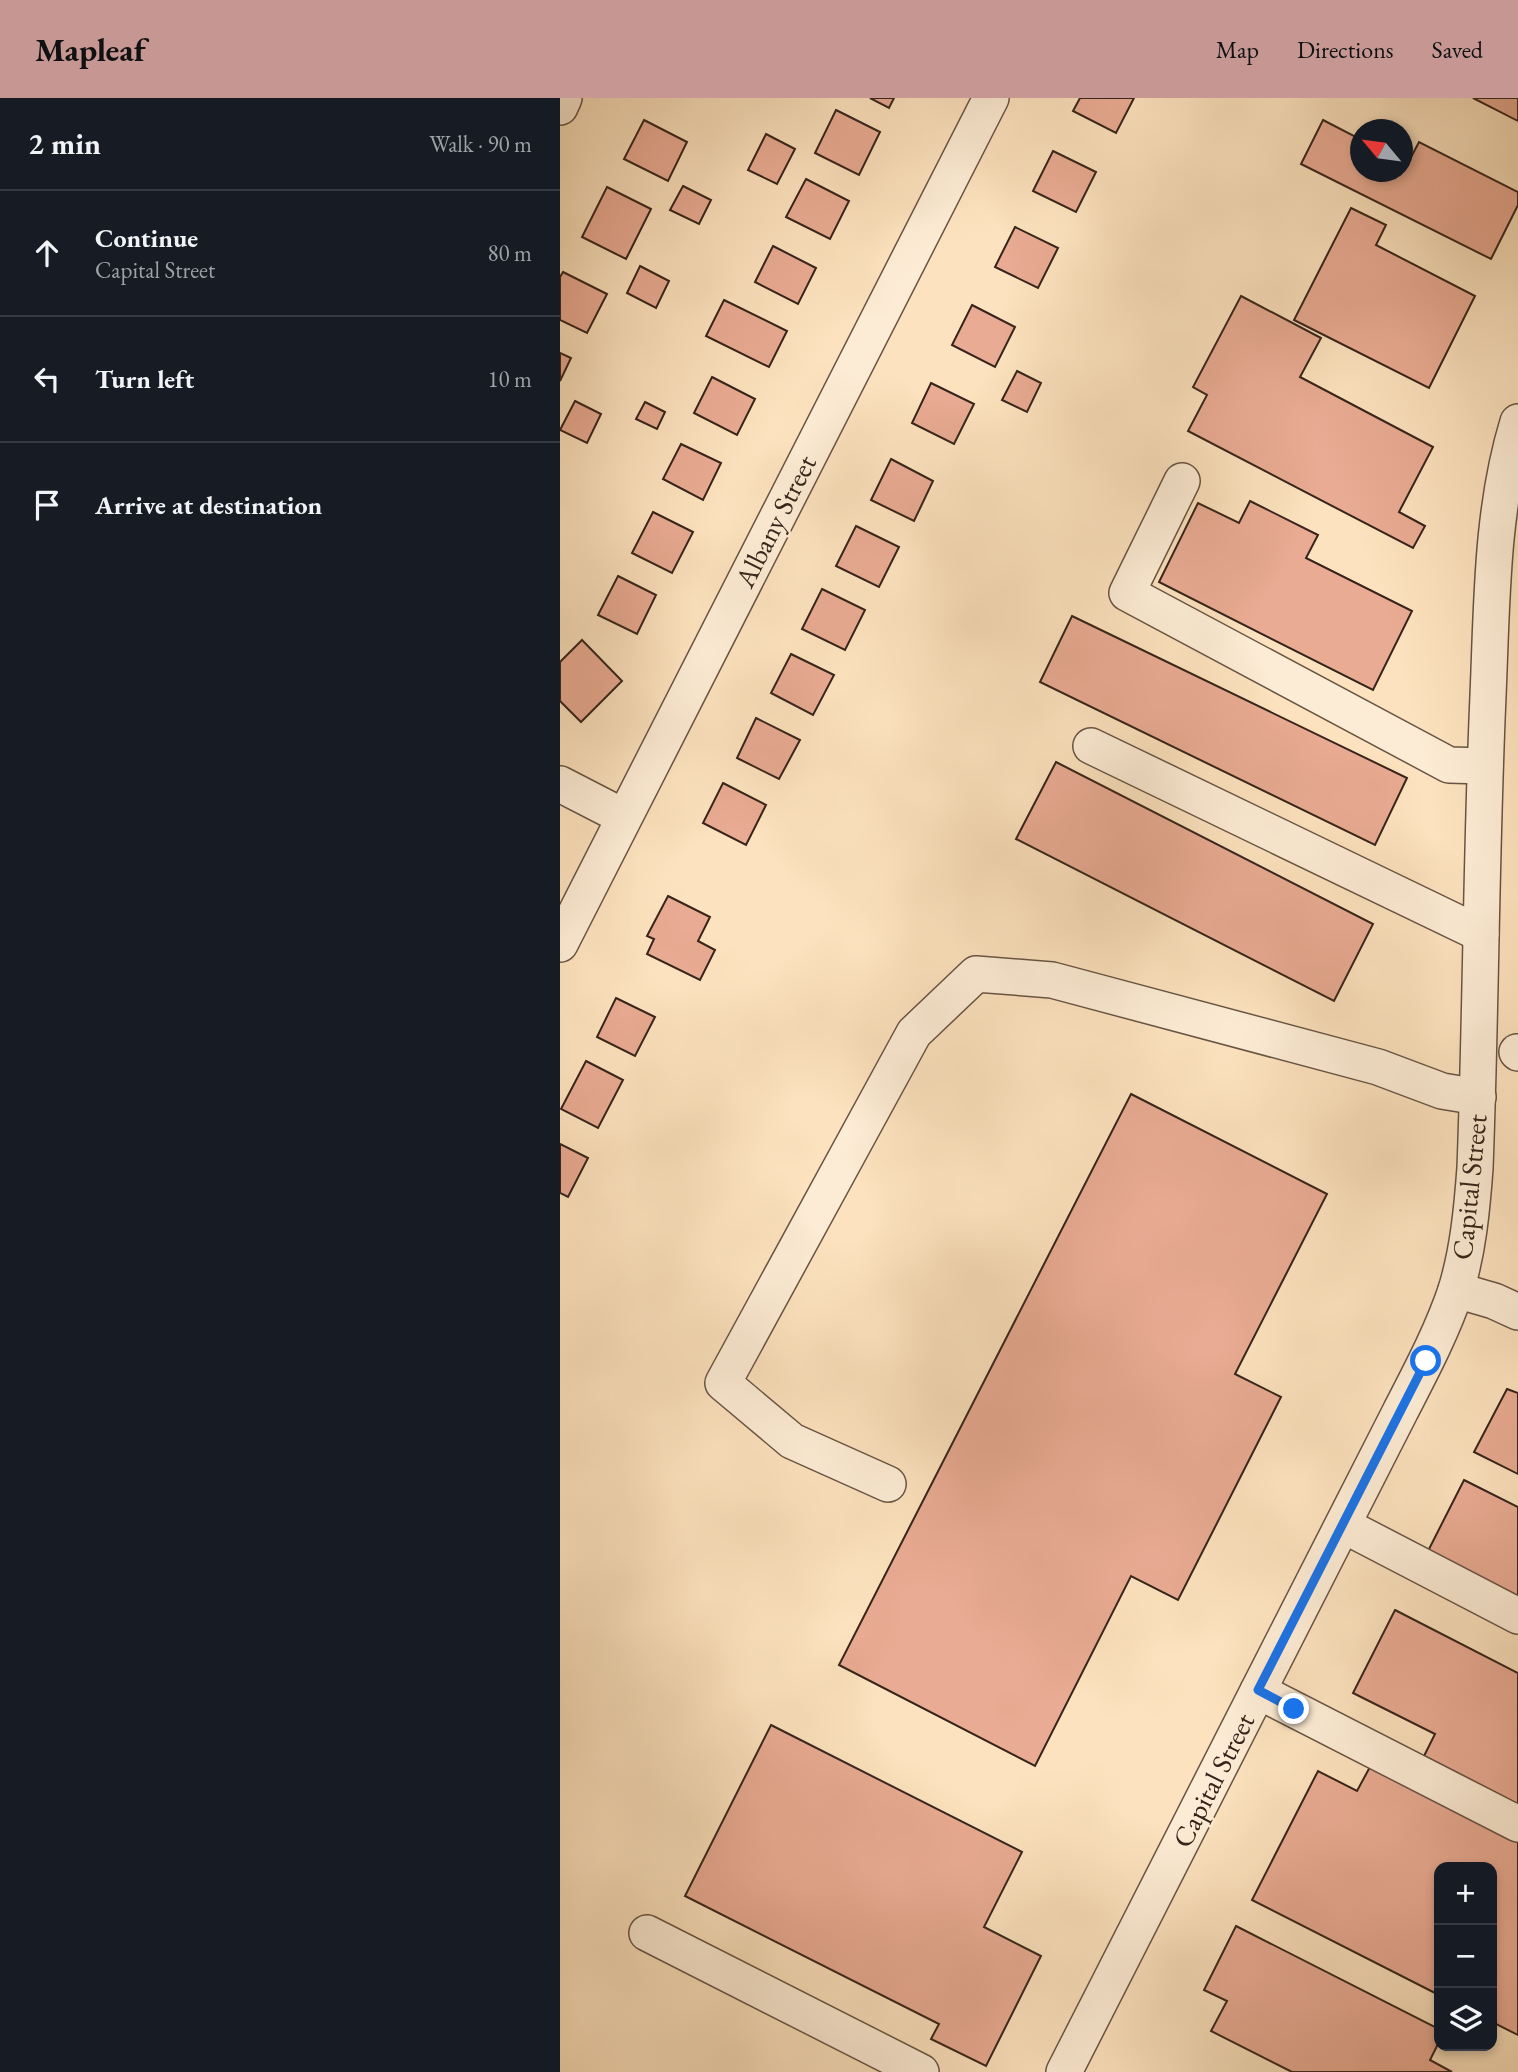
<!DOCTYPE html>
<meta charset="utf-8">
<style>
:root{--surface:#171b24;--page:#242831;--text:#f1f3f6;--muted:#9ea1a6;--line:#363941;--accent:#c59692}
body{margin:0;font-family:"EB Garamond",serif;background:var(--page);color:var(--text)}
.controls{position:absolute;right:21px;bottom:21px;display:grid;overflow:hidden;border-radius:14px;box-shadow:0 4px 10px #0003}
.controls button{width:63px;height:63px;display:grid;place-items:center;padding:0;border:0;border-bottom:2px solid var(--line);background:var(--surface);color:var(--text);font:35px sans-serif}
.compass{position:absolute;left:790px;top:21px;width:63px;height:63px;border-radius:50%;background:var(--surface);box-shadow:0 4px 10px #0003;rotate:299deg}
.stop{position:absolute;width:21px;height:21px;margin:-16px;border:5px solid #1a73e8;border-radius:50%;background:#fff}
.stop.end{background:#1a73e8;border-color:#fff;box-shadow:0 2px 7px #0008}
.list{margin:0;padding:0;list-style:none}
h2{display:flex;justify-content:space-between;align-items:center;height:91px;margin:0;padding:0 28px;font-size:30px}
h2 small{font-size:23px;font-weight:400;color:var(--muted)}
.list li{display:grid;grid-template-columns:46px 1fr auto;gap:21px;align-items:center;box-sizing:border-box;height:126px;padding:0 28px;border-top:2px solid var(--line)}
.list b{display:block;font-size:26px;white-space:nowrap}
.list p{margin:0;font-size:23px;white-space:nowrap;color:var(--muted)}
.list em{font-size:23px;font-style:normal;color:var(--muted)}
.icon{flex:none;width:38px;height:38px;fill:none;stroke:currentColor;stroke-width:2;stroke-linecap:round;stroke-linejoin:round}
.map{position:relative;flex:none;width:958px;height:1974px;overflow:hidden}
header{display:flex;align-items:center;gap:42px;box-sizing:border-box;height:98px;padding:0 35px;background:var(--accent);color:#111}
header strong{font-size:33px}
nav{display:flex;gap:38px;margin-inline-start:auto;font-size:24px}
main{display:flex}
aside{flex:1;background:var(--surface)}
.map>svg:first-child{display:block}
.building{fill:#e9ab93;stroke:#36241a;stroke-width:2}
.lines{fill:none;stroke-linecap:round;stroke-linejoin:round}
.minor-casing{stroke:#685443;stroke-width:38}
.minor{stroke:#fdecd5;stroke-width:35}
.route{stroke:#1a73e8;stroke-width:9}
.labels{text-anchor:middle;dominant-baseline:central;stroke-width:5;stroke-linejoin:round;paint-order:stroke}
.street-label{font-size:28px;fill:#36241a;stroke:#fdecd5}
</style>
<header>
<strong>Mapleaf</strong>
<nav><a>Map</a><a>Directions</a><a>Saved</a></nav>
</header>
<main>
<aside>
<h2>2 min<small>Walk · 90 m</small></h2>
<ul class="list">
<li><svg class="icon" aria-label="ahead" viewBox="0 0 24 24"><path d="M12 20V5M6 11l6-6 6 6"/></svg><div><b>Continue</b><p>Capital Street</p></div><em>80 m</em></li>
<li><svg class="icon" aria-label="left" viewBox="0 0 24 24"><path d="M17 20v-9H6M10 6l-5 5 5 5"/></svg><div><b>Turn left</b></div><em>10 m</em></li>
<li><svg class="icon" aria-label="arrive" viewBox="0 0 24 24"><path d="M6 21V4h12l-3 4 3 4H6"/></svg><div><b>Arrive at destination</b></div></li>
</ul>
</aside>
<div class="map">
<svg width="958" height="1974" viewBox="0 0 958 1974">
<rect width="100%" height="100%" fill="#fce2be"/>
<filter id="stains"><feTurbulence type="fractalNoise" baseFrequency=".00286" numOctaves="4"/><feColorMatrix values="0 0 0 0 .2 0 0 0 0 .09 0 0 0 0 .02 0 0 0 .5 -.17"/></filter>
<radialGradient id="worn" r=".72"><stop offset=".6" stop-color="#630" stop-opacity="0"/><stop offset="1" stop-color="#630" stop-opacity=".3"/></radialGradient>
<g class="building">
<polygon points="310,0 334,0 329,10"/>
<polygon points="520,0 574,0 556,35 513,13"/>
<polygon points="913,0 958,0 958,23"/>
<polygon points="276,12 320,34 299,77 255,55"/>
<polygon points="84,22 127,44 108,83 64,61"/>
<polygon points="763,22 800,41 800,74 842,74 842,62 848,65 859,44 958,94 958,107 931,161 741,66"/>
<polygon points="206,36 235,51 217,86 188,72"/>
<polygon points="493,53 536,74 516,114 473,93"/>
<polygon points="246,81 289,103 270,141 226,119"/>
<polygon points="123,88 151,102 139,126 110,112"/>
<polygon points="47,89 91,111 66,161 22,139"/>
<polygon points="791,110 826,127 816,147 915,198 869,290 734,222"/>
<polygon points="455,129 498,150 478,190 435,169"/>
<polygon points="213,148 256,170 238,206 195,184"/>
<polygon points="80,168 109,183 96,210 67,195"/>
<polygon points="3,174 47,196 27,235 0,222 0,179"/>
<polygon points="681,198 761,240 740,279 873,349 839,414 865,428 853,450 628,333 647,297 633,289"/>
<polygon points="164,202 227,233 209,269 146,238"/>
<polygon points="412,207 455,229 435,269 392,247"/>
<polygon points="0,255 11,260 0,283"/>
<polygon points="457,273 481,285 467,314 442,302"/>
<polygon points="152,279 195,301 177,337 134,315"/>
<polygon points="371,285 414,306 394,346 352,325"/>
<polygon points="15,303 41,316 27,345 0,332"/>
<polygon points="85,304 105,314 97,331 76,321"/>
<polygon points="121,346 161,365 143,402 103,381"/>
<polygon points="331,361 373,383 354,423 311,402"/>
<polygon points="690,403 758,437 746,460 852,513 813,592 599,484 638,405 679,425"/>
<polygon points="93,414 133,434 112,475 72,455"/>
<polygon points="296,428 339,449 319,489 276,468"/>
<polygon points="58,478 96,497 77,536 38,517"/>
<polygon points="262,491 305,512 285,552 242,531"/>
<polygon points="512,518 847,680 815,747 480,584"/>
<polygon points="22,542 62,583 21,624 0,603 0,564"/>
<polygon points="231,556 274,577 253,617 211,595"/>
<polygon points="196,620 240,642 219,681 177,660"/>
<polygon points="496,664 813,826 774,903 456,741"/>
<polygon points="163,685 206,707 186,747 143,725"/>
<polygon points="108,798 150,819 138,843 155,852 140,882 87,856 94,841 87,838"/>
<polygon points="56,900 95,919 75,958 37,939"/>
<polygon points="26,963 63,982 38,1030 1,1011"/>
<polygon points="571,996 767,1096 675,1276 721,1299 618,1502 571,1478 475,1668 279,1567"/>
<polygon points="0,1046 28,1060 8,1099 0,1095"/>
<polygon points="947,1291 958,1295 958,1376 914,1354"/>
<polygon points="904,1382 958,1409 958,1501 867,1455"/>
<polygon points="835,1512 958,1575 958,1706 864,1658 875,1636 793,1595"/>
<polygon points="211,1627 462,1754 424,1829 481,1858 426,1968 371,1941 379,1926 125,1798"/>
<polygon points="811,1667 958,1742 958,1937 932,1924 932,1769 879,1769 879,1897 692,1802 758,1673 797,1693"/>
<polygon points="676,1828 879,1931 879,1944 870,1962 892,1974 732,1974 651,1933 667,1903 644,1892"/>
</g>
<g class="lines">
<g class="minor-casing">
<g id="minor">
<polyline points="0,9 4,0"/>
<polyline points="622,383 567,495 889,667 925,668"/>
<polyline points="531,648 921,836"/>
<polyline points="0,686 64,719"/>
<polyline points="0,846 431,0"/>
<polyline points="957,954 958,955"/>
<polyline points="896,1192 934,1203 958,1214"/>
<polyline points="328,1386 232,1343 163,1285 354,935 416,876 492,882 818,969 882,993 918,999"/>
<polyline points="783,1427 958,1518"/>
<polyline points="698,1593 958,1726"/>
<polyline points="87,1835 361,1974"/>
<path d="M504 1974 840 1314C860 1275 882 1234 896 1192 908 1153 912 1111 915 1070 921 913 921 755 928 598 932 506 931 412 958 324"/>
</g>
</g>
<use href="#minor" class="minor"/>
</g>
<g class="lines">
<polyline class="route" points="734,1611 698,1592 866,1263"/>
</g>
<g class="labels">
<g class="street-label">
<text transform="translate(215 423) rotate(-63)">Albany Street</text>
<text transform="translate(909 1089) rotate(-84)">Capital Street</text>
<text transform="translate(653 1682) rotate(-63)">Capital Street</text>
</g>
</g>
<rect width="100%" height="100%" filter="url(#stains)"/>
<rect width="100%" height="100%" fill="url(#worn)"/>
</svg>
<div class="controls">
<button>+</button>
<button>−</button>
<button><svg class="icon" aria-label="layers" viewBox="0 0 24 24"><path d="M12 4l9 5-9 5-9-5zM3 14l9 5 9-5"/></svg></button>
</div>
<svg class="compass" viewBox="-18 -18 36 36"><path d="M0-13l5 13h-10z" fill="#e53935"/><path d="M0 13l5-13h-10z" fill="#9ea1a6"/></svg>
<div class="stop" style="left:866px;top:1263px"></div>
<div class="stop end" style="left:734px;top:1611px"></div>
</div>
</main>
